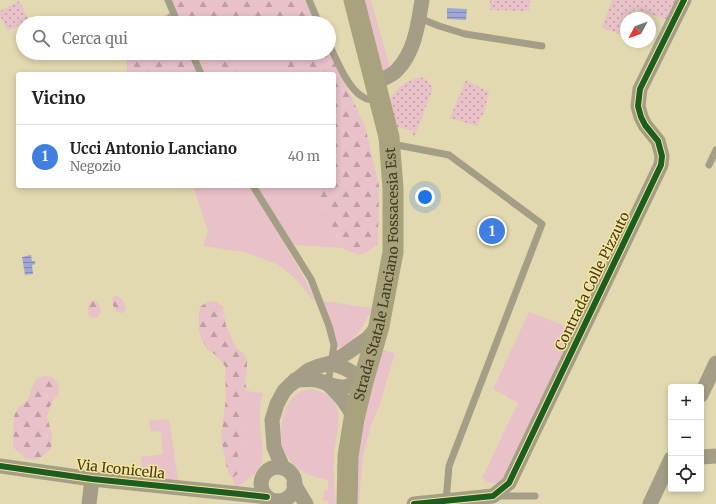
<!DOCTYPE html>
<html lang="it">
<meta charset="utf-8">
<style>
:root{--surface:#fff;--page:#f2f2f2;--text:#222;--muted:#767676;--line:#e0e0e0;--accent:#ea580c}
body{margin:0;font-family:Merriweather,serif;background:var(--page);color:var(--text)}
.controls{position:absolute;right:12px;bottom:12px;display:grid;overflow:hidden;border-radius:4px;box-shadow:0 2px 6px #0003}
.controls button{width:36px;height:36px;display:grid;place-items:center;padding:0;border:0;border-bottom:1px solid var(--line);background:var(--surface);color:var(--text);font:20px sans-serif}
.compass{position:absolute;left:620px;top:12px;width:36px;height:36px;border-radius:50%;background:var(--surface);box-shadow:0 2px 6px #0003;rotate:229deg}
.you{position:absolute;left:425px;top:197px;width:14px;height:14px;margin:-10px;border:3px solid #fff;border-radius:50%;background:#1a73e8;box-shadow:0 0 0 6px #1a73e833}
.badge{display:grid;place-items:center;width:26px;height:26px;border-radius:50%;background:var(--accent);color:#fff;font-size:13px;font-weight:700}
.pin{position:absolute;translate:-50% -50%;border:2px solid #fff;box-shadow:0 1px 4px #0006}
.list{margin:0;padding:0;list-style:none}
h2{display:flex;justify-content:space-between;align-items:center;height:52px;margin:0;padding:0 16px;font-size:17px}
h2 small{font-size:13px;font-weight:400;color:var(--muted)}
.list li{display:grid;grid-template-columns:26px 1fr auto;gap:12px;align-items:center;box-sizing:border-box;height:64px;padding:0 16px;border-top:1px solid var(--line)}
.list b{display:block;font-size:15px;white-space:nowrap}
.list p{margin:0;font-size:13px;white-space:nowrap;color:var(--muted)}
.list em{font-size:13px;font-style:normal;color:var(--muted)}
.icon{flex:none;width:22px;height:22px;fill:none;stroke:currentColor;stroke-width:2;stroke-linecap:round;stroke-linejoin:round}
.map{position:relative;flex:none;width:716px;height:504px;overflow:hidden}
.search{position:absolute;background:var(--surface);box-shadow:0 2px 6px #0003;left:16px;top:16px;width:320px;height:44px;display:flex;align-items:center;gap:10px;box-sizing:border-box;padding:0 14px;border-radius:22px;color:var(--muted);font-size:15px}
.panel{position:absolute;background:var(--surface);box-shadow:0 2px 6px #0003;left:16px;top:72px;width:320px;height:116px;border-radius:4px}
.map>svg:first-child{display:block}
.green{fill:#e8c1c9}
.forest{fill:url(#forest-firs)}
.garden{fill:url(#garden-dots)}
.water{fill:url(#water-rules)}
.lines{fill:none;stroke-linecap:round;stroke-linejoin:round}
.lane{stroke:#a39e85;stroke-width:7}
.street{stroke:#a39e85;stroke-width:15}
.secondary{stroke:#a8a27f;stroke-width:21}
.cycleway-casing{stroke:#f7e69c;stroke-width:8}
.cycleway{stroke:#1b5e20;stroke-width:6}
.labels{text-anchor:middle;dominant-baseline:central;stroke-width:3;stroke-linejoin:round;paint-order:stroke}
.street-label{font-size:14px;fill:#433c1e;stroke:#f7e69c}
</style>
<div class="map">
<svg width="716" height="504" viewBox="0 0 716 504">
<defs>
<pattern id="forest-firs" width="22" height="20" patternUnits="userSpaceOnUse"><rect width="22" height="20" fill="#e8c1c9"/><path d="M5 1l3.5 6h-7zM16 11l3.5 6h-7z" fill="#be9ea3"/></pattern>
<pattern id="garden-dots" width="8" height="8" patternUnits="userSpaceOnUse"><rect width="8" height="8" fill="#e8c1c9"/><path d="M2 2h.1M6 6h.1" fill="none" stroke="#be9ea3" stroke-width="1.8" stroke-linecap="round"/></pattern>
<pattern id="water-rules" width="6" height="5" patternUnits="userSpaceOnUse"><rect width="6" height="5" fill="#a1a7d4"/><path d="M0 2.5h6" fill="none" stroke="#8589ab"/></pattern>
</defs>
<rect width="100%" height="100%" fill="#e2d9b1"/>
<g class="green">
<polygon points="363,0 371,0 390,68 382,77"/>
<polygon points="197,53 215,70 217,74 205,74"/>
<polygon points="238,53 270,53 276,74 245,74 243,70"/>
<polygon points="193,186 251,186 303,276 318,306 295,278 277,264 245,252 203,246 208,231"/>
<polygon points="257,186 305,186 321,205 331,224 342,248 294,245"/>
<path d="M323 301 372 308C366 321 358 337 345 345 343 347 339 347 336 348Z"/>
<path d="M529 312 579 331 503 482C493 484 490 484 482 478L518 403 493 389Z"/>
<polygon points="382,350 395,353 380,404 371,425 364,452 361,473 359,504 353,504 357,451"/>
<path d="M311 389C323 391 336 398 338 411 340 423 335 442 334 454 333 471 334 488 336 504H328V501L323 500 324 490H328V480C315 477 302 474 292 463 289 459 285 453 283 448 278 430 283 398 302 391 305 390 308 389 311 389Z"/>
<path d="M247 391 263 393C260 403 259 413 260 424 261 436 265 453 261 464 256 475 246 482 236 487L232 478 238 474V455L242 444V433L239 421 240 410 246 403 248 394Z"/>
<polygon points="169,419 178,480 142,476 141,457 163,454 161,431 151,432 149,421"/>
</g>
<g class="forest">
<polygon points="172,0 304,0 316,23 183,23"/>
<polygon points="170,13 175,23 148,23"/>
<polygon points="329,50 365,126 379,186 378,244 367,252 359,255 342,248 331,224 321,205 305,186 334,186 334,74 276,74 270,53 329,53"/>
<polygon points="127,53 188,53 198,74 127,74"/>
<polygon points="198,53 238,53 243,70 245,74 217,74 215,70"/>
<path d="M117 296C123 298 124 302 126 308L125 311 122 313 117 312C113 307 112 304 113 297Z"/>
<path d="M95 300C101 305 103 310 98 317L94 318 89 316 88 309 90 301Z"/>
<polygon points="209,301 217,302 223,307 226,326 236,347 243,353 247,360 247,370 245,382 248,394 246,403 240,410 239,421 242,433 242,444 238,455 238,474 232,478 229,474 227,468 221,438 226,398 225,366 216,355 208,350 202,340 199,331 199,314 200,307"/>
<path d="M44 376 52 377 58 384 59 392 50 406 47 417 52 434 51 449C35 464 28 463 13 447L14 416 19 406 25 403 29 398 31 389 37 378Z"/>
</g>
<g class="garden">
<polygon points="490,0 530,0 529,11 490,10"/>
<polygon points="612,0 680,0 670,21 635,9 632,18 626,18 626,33 625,36 602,28"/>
<polygon points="19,1 29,20 8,31 0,16 0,11"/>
<path d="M420 77C427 79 429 82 433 88L414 138 412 130 397 127 390 99C398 87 405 81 420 77Z"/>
<polygon points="466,80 489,92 484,113 480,118 477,126 450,118"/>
</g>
<g class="water">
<polygon points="447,8 467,9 466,20 447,19"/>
<polygon points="31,255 32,261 35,261 35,264 32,265 33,274 25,275 22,257"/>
</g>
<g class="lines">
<g class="lane">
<polyline points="168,0 178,23"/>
<polyline points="309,0 319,23"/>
<polyline points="419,18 439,26 465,34 542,46"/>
<path d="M329 44C336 59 348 89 363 97 367 100 372 100 378 100"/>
<polyline points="192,53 201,74"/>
<polyline points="392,144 449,155 542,224 449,466 446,501"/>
<polyline points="709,165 716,150"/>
<polyline points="253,186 311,279 329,326 334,345 328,384"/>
<polyline points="496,496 535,496"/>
</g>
<g class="street">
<path d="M376 82C382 79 392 76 397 70 415 52 418 24 422 0"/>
<path d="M295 380C303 380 313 378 320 381 327 383 334 387 342 387 349 387 356 384 363 382 353 371 345 368 331 363"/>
<path d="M328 384C340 396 348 404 354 419"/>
<polyline points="701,395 716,363"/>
<polyline points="701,457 716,456"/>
<polyline points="0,466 92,479 240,494 267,497"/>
<circle cx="278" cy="484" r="17"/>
<polyline points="283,468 274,447 272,420 277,404 284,391 290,385 309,370 319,366 331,363 347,353 367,339 377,328"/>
<polyline points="294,484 306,504"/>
<polyline points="89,504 92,479"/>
<polyline points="414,504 493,496 509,483 661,165 662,156 658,141 645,125 641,117 638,106 640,89 684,0"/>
<polyline points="650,504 671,459"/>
</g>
<path class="secondary" id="s1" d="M347 504 348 456 354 419 363 382 379 326 393 252V188L389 137 354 0"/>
<g class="cycleway-casing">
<g id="cycleway">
<polyline points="0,466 92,479 240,494 267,497"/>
<polyline points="414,504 493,496 509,483 661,165 662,156 658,141 645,125 641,117 638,106 640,89 684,0"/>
</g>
</g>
<use href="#cycleway" class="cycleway"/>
</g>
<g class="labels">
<g class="street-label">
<text stroke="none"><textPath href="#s1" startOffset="233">Strada Statale Lanciano Fossacesia Est</textPath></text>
<text transform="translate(592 281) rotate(-64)">Contrada Colle Pizzuto</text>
<text transform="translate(121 469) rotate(6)">Via Iconicella</text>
</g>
</g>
</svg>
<div class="controls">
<button>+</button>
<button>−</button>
<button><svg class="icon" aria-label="locate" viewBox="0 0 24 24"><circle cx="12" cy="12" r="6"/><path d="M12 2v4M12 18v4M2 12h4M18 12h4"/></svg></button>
</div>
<svg class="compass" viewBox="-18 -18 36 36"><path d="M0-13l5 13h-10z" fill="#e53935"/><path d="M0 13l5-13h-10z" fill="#767676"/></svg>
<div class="you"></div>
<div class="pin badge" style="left:492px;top:231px;background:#3f7fe0">1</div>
<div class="search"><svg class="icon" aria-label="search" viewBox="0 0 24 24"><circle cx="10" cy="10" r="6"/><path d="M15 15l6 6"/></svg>Cerca qui</div>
<section class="panel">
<h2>Vicino<small></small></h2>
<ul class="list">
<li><span class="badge" style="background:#3f7fe0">1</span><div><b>Ucci Antonio Lanciano</b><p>Negozio</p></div><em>40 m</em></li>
</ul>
</section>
</div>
